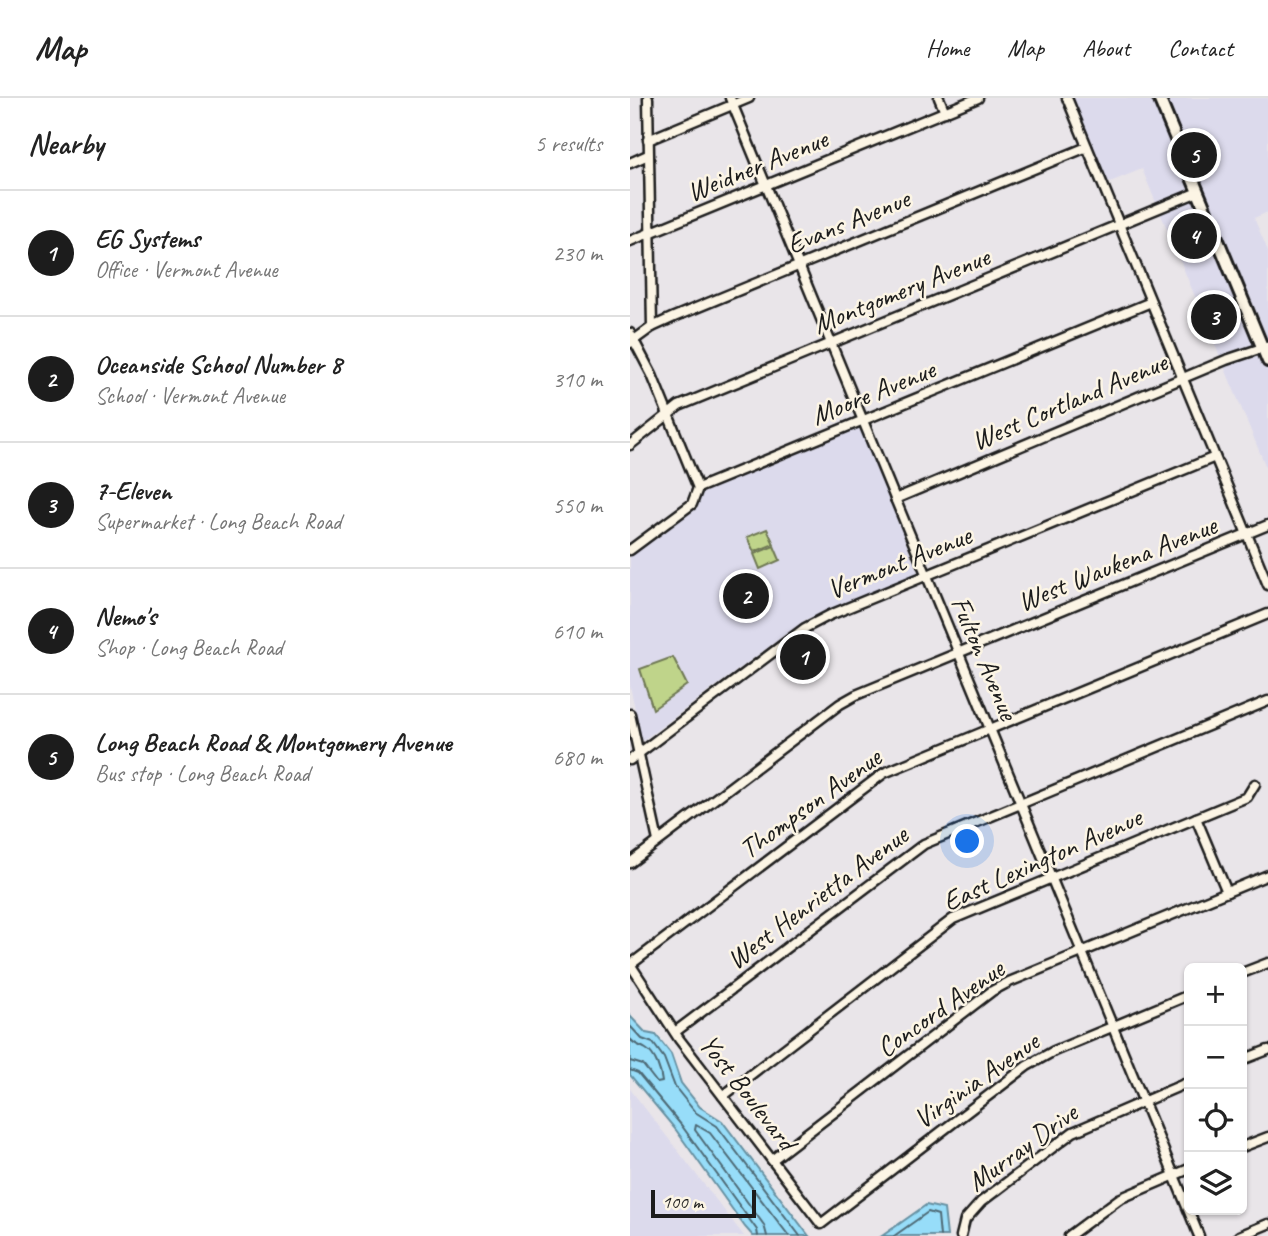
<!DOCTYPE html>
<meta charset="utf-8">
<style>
:root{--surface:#fff;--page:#f6f6f6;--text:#222;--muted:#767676;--line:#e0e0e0;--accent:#1c1c1c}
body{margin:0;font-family:Caveat,sans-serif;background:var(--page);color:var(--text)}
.controls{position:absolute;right:21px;bottom:21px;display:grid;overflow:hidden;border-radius:10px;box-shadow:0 2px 5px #0004}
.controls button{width:63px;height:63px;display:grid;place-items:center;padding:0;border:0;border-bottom:2px solid var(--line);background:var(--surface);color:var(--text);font:35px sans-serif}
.scale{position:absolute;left:21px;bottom:18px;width:105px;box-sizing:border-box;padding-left:7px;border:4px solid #1c1c1c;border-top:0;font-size:19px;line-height:24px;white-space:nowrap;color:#1c1c1c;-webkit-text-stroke:5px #fcf5e5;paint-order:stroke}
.you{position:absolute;left:338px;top:744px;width:24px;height:24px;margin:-18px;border:5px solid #fff;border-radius:50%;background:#1a73e8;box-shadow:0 0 0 10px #1a73e833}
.badge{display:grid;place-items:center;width:46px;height:46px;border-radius:50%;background:var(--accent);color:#fff;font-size:23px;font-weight:700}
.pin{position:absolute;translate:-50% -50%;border:4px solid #fff;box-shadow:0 2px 7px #0006}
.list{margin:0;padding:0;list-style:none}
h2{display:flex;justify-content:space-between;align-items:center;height:91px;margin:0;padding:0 28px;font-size:30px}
h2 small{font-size:23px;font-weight:400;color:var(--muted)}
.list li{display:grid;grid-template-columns:46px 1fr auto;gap:21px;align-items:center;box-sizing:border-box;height:126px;padding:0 28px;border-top:2px solid var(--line)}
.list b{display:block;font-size:26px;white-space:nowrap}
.list p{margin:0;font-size:23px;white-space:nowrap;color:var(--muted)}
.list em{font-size:23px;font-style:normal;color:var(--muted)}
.icon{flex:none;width:38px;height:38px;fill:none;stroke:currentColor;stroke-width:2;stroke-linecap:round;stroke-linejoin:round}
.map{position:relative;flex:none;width:638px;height:1138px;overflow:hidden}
header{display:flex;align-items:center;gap:42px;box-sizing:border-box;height:98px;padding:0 35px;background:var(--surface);border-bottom:2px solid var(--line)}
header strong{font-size:33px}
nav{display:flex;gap:38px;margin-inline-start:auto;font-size:24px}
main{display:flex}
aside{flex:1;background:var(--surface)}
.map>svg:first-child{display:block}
.built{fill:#dcdaec}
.green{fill:#bfd48a;stroke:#6e7853;stroke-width:2}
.water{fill:#97ddf9;stroke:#6690a1;stroke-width:2}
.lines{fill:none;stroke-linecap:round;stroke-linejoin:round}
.shore{stroke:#4d6974;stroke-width:2}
.minor-casing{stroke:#1c1c1c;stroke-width:13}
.major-casing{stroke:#1c1c1c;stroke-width:16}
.minor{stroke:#fcf5e5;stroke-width:8}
.major{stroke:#fcf5e5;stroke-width:10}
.labels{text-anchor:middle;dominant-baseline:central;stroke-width:5;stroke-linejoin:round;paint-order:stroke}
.street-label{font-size:28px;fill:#1c1c1c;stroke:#fcf5e5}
</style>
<header>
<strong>Map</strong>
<nav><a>Home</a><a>Map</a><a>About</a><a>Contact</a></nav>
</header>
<main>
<aside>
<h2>Nearby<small>5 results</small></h2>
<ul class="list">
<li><span class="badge">1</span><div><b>EG Systems</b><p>Office · Vermont Avenue</p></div><em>230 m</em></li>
<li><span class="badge">2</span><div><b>Oceanside School Number 8</b><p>School · Vermont Avenue</p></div><em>310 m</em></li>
<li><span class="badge">3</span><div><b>7-Eleven</b><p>Supermarket · Long Beach Road</p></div><em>550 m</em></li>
<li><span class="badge">4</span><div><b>Nemo's</b><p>Shop · Long Beach Road</p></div><em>610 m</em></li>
<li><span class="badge">5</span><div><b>Long Beach Road &amp; Montgomery Avenue</b><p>Bus stop · Long Beach Road</p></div><em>680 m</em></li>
</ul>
</aside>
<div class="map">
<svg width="638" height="1138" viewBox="0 0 638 1138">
<rect width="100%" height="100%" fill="#e9e5e9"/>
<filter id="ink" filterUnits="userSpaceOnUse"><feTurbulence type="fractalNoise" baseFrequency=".0143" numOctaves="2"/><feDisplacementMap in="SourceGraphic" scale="14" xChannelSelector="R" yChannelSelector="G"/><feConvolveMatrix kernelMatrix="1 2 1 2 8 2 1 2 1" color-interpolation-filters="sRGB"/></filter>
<g filter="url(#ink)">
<g class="built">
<polygon points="439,0 638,0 638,114 624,120 638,153 638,374 512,71 475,86"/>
<polygon points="230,328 288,475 175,522 12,643 0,588 0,459 67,408 73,392"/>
<polygon points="0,991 114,1138 0,1138"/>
</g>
<g class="green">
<polygon points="137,431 144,446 124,454 117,439"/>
<polygon points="144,448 150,462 130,471 124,456"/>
<polygon points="43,559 57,587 23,611 10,571"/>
</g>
<g class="water">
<polygon points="0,918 16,935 26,937 41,956 51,985 70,1009 92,1023 179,1138 123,1138 115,1129 46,1032 0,977"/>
<polygon points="296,1107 314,1111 317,1138 252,1138"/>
</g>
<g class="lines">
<g class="shore">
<polyline points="0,928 12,941 23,945 34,960 45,989 65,1014 87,1028 170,1138"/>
<path d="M0 941C5 947 9 947 16 951 26 957 31 974 32 984L27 985 13 967 0 963"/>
<polyline points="0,972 8,975 52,1028 127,1132 128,1138"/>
<polyline points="137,1138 134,1127 65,1032 66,1027 80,1035 159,1138"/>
<polyline points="264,1138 298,1114 308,1117 310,1138"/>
</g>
<g class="minor-casing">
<g id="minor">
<polyline points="18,0 22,229"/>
<polyline points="100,0 569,1138"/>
<polyline points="309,0 315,14"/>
<polyline points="437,0 638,487"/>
<polyline points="18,42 119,0"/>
<polyline points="0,65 18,57"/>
<polyline points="0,143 348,0"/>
<polyline points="0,235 22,277 68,390"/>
<polyline points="0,245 22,229 44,219 457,49"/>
<polyline points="0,347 49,308 568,94"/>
<polyline points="265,401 596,262 638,248"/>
<polyline points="0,452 62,406 68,390 521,204"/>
<polyline points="0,616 28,743"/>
<polyline points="0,662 175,530 200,517 585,359"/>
<polyline points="566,720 597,794"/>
<polyline points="0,765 210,606 226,597 638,427"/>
<polyline points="0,866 49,941 191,1126 397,968 424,953 559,897"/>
<polyline points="0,867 254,675 638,516"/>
<polyline points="612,875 638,865"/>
<polyline points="45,934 294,746 638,603"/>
<polyline points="612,962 638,952"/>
<polyline points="93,998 323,821 617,699 625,686"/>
<polyline points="612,1049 638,1039"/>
<polyline points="142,1062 362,893 379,884 638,777"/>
<polyline points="331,1138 335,1122 351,1104 443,1034 559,984"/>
<polyline points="439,1138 489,1101 559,1071"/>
<polyline points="609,1138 638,1126"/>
</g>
</g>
<g class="major-casing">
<polyline id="major" points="529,0 638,263"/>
</g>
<use href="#minor" class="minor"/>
<use href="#major" class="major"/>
</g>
</g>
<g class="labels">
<g class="street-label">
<text transform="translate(127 67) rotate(-22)">Weidner Avenue</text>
<text transform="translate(218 123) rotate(-22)">Evans Avenue</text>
<text transform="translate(271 192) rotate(-22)">Montgomery Avenue</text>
<text transform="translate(243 294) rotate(-22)">Moore Avenue</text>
<text transform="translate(439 303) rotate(-23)">West Cortland Avenue</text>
<text transform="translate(269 464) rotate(-22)">Vermont Avenue</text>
<text transform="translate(487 465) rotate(-22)">West Waukena Avenue</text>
<text transform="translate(355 560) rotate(67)">Fulton Avenue</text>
<text transform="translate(180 705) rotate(-36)">Thompson Avenue</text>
<text transform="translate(412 761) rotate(-24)">East Lexington Avenue</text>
<text transform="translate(187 799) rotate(-37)">West Henrietta Avenue</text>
<text transform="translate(310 910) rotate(-35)">Concord Avenue</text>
<text transform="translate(346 982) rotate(-35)">Virginia Avenue</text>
<text transform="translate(118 994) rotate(52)">Yost Boulevard</text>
<text transform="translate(392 1049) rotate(-36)">Murray Drive</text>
</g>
</g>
</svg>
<div class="controls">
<button>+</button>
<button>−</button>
<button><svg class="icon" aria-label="locate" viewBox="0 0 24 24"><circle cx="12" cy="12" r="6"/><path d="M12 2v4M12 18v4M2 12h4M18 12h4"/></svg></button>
<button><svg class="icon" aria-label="layers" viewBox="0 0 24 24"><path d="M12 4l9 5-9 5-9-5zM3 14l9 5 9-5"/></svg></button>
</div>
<div class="scale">100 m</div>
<div class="you"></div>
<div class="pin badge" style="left:173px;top:559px">1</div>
<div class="pin badge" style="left:116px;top:498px">2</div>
<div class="pin badge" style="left:584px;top:219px">3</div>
<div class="pin badge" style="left:564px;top:138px">4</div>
<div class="pin badge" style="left:564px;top:57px">5</div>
</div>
</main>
